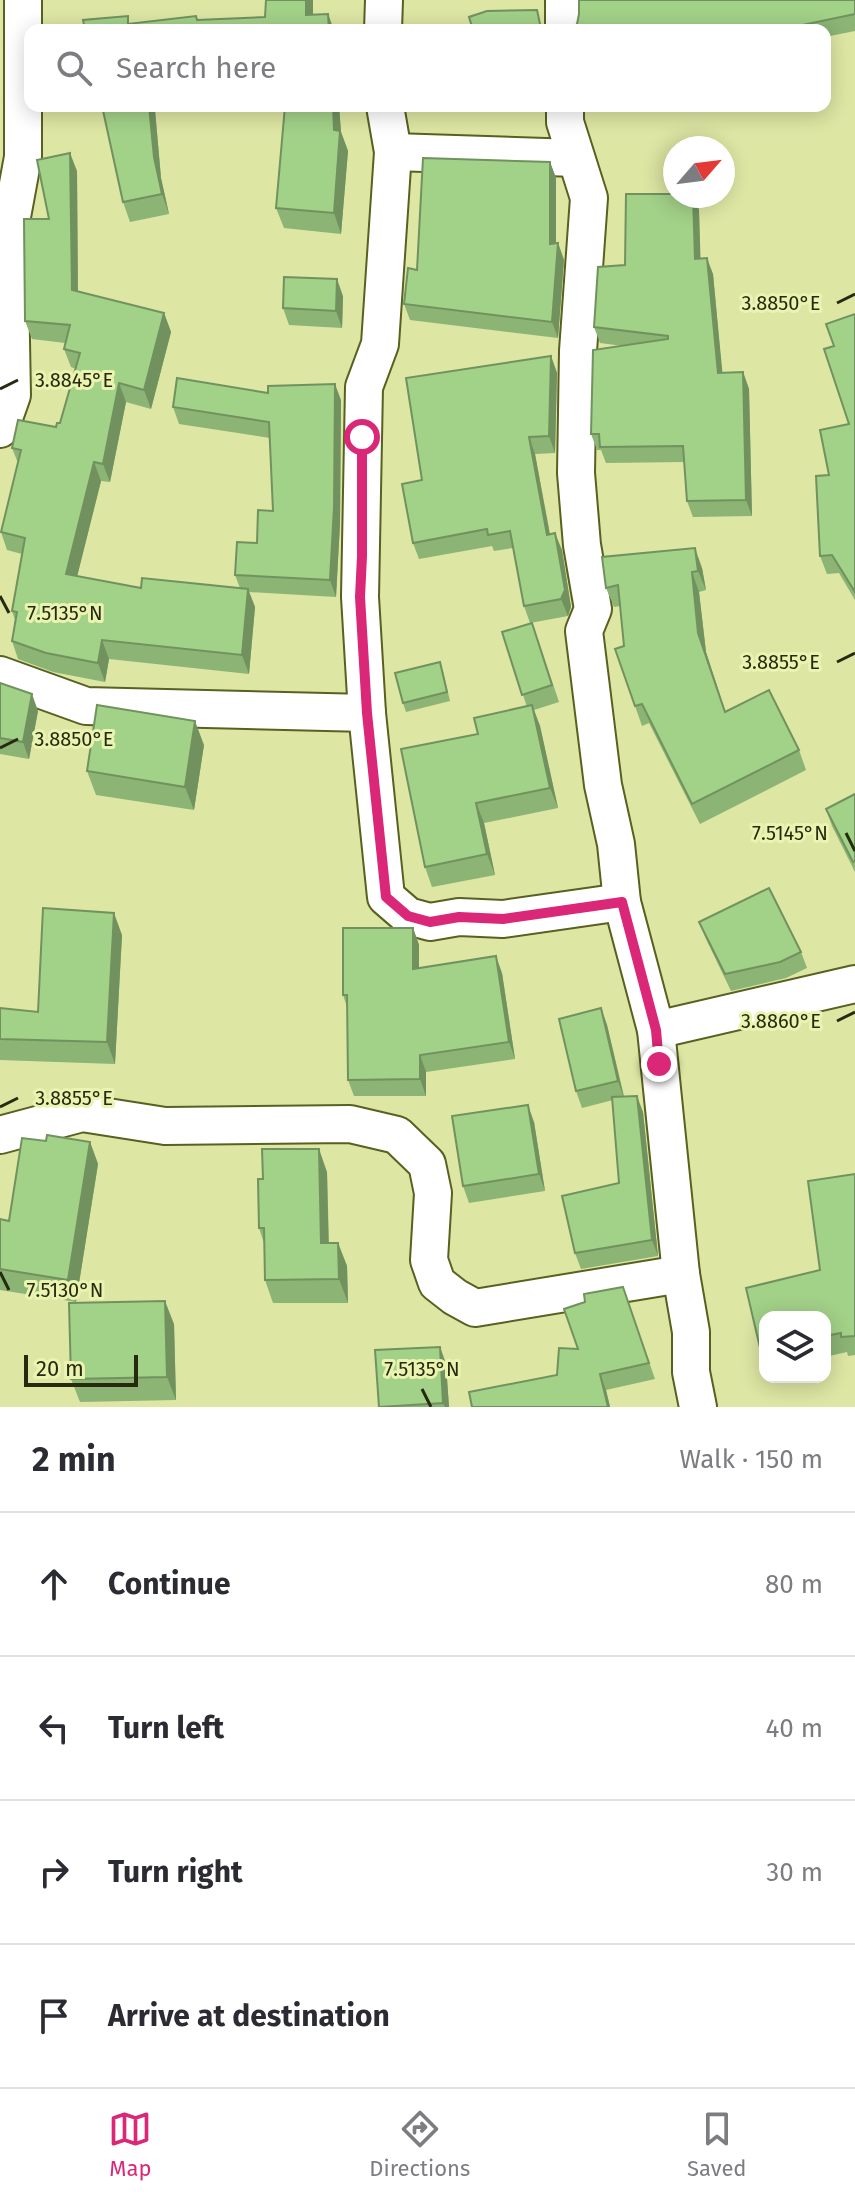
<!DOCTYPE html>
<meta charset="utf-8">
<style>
:root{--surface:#fff;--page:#f7f7f7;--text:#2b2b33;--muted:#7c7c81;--line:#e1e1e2;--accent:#db2777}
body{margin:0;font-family:"Fira Sans",sans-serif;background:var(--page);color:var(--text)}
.controls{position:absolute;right:24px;bottom:24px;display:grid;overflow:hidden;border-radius:16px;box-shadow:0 4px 20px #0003}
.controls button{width:72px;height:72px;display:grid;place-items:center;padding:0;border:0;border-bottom:2px solid var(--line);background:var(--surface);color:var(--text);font:40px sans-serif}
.compass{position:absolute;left:663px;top:136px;width:72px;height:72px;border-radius:50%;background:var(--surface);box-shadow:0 4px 20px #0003;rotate:62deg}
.scale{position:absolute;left:24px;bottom:20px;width:114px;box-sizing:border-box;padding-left:8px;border:4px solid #262a0f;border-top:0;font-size:22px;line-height:28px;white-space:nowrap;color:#262a0f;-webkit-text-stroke:6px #eaf4b0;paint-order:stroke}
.stop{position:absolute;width:24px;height:24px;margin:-18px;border:6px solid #db2777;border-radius:50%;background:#fff}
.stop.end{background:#db2777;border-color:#fff;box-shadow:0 2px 8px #0008}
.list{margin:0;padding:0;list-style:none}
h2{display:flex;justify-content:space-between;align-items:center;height:104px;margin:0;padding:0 32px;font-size:34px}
h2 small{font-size:26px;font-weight:400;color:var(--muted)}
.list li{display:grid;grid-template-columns:52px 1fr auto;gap:24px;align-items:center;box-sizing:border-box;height:144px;padding:0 32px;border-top:2px solid var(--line)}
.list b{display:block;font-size:30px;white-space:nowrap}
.list em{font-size:26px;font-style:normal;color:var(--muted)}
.icon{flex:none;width:44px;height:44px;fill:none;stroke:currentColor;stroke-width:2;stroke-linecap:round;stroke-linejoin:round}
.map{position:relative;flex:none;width:855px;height:1407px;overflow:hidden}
.search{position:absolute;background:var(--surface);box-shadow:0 4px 20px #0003;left:24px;right:24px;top:24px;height:88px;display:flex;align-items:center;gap:20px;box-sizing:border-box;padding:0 28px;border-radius:16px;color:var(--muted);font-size:30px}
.sheet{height:680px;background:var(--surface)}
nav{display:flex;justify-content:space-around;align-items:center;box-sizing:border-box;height:112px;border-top:2px solid var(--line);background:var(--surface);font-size:22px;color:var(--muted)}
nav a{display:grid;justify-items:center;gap:4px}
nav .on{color:var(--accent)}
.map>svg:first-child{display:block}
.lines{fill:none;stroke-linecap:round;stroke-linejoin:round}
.street-casing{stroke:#596020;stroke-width:40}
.street{stroke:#fff;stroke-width:36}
.wall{fill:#8bb475}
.shaded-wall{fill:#71925f}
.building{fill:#a2d188;stroke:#71925f;stroke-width:2}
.route{stroke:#db2777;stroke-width:10}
.ticks{fill:none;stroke:#262a0f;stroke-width:3}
.ticks-label{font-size:20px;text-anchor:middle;fill:#262a0f;stroke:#eaf4b0;stroke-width:6;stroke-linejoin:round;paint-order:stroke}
</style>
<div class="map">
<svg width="855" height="1407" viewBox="0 0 855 1407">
<rect width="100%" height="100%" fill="#dde6a3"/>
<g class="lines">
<g class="street-casing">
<g id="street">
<polyline points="564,0 564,30"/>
<polyline points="383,30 384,0"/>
<polyline points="385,106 393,152 380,344 364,387 360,597 367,713 386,897 408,916 430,922 459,917 503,919 622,902"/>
<polyline points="565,106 565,122 589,198 578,351 576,473 582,545 593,609 584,631 603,785 616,844 622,902 656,1030 681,1274 691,1332 691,1372 698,1407"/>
<polyline points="393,152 576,158"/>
<polyline points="0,429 12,395 9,233 23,157 23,0"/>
<polyline points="0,675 86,706 367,713"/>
<polyline points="656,1030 855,984"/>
<polyline points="0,1135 82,1113 165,1126 350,1124 397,1135 427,1164 433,1193 429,1260 437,1283 455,1297 475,1308 681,1274"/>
</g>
</g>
<use href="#street" class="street"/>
</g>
<g class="wall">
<polygon points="855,0 855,31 825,37 825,30 571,30"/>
<polygon points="102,106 197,106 155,110 161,178 169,214 130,222 123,202"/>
<polygon points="214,106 339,106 341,132 348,151 341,234 284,228 276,208 285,106 216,109"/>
<polygon points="550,162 556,178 556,244 558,243 564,260 558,338 410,320 404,304 417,270"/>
<polygon points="77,171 78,291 164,313 171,332 151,409 126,402 110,482 101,481 77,576 141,588 240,588 235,575 257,543 273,511 270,438 179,424 173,407 268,393 341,400 340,524 336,597 249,592 255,607 249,674 109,659 105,682 53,672 18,659 12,641 15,620 12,611 22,554 7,550 1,532 18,463 12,448 56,427 60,423 76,369 71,367 64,349 65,343 32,339 25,321 49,219"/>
<polygon points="675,196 694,196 699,210 700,258 713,274 722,373 743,372 749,389 752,516 693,517 687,501 684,462 606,463 601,450 597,450 591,434 623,346 600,343 594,327 625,265"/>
<polygon points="343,296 342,328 289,325 283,308"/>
<polygon points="855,314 855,600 839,573 827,574 820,556 829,475 849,424 834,346"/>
<polygon points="551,356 557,373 555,453 535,454 550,534 562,550 571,607 568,616 530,623 524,606 513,548 494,551 492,546 419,559 413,543"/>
<polygon points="702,568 706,590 699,592 706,652 725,712 799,750 806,770 700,824 649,723 642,726 615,649 624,646 620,606 614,607 606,588"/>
<polygon points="502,632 538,639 559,702 534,710 540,726 558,808 484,823 495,875 432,887 425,867 478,734 527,707"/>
<polygon points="443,671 450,701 406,712 403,703"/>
<polygon points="0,683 38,711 29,759 0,754"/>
<polygon points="204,745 194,810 96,795 87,771"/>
<polygon points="855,794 855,872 832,826 826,809"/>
<polygon points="699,922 801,952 807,968 786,978 731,991 706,939"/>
<polygon points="413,928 419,945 419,968 502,973 515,1059 426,1072 426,1096 354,1096 348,1080 347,1007 343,995"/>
<polygon points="122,935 115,1064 0,1060 0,1008 38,1012"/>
<polygon points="601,1008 607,1025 624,1096 643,1112 658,1256 581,1269 575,1253 619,1183 613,1100 582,1108 576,1091"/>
<polygon points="534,1122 545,1191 469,1203 463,1186"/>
<polygon points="46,1141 90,1142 98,1164 76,1302 0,1290 0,1219 9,1221"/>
<polygon points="327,1172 329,1243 338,1243 347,1266 348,1303 273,1303 265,1280 264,1243 259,1228"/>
<polygon points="855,1174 855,1355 848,1356 847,1352 825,1357 825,1317 765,1317 765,1362 746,1288 820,1270 808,1181"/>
<polygon points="623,1287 655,1379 606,1390 610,1407 472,1407 557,1375 578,1349"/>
<polygon points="174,1324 176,1400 80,1402 71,1379"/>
<polygon points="440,1347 446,1364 449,1407 379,1407"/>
</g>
<g class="shaded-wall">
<polygon points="306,0 313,0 313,30 306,15"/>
<polygon points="328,14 334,30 329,30"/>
<polygon points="149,106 153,106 155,110 161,178 169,214 162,194 154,157"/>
<polygon points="333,106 339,106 341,132 348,151 341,234 334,213 334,130"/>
<polygon points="70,153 77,171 78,308 72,290"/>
<polygon points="550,162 556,178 556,260 550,244"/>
<polygon points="693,196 699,210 701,275 695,259"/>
<polygon points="558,243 564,260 558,338 552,322"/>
<polygon points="707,258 713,274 724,389 718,373"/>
<polygon points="337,279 343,296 342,328 336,311"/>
<polygon points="164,313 171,332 151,409 144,390"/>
<polygon points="551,356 557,373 555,453 549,436"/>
<polygon points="743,372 749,389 752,516 746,500"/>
<polygon points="119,383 126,402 110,482 103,464"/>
<polygon points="335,384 341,400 340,524 336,597 330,580"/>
<polygon points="529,437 535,454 553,552 547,535"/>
<polygon points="94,462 101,481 73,593 66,574"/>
<polygon points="555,533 562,550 571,607 568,616 561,599"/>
<polygon points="695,548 702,568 706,590 698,571"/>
<polygon points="692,572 699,592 706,652 732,732 698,633"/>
<polygon points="248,589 255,607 249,674 242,655"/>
<polygon points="102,640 109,659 105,682 98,663"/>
<polygon points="32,694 38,711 29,759 23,742"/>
<polygon points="532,705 540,726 558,808 550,788"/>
<polygon points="195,721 204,745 194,810 185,787"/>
<polygon points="476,803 484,823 495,875 487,854"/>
<polygon points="114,913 122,935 115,1064 107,1042"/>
<polygon points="413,928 419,945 419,985 413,969"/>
<polygon points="496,956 502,973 515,1059 509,1042"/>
<polygon points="601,1008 607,1025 624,1098 618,1081"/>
<polygon points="420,1055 426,1072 426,1096 420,1079"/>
<polygon points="637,1096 643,1112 658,1256 652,1240"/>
<polygon points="528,1105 534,1122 545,1191 539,1174"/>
<polygon points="90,1142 98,1164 76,1302 68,1280"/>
<polygon points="319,1149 327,1172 329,1266 321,1243"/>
<polygon points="338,1243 347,1266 348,1303 339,1279"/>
<polygon points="165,1301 174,1324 176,1400 167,1377"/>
<polygon points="440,1347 446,1364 449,1407 445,1407 443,1403"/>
<polygon points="600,1374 606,1390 610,1407 608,1407"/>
</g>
<g class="building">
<polygon points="266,0 306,0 306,15 328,14 329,30 85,30 83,20 128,16 128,24 196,16 197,20 265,17"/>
<polygon points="579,0 855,0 855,14 783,29 784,30 571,30 577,24 579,14"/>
<polygon points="537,10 540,24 545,30 473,30 469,17 487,11"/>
<polygon points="102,106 149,106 154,157 162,194 123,202"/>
<polygon points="285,106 333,106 334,130 340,131 334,213 276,208"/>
<polygon points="70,153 72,290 164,313 144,390 119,383 103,464 94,462 66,574 141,588 142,578 248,589 242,655 102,640 98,663 46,653 12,641 17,612 12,611 25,538 1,532 21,450 12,448 18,420 56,427 57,423 60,423 80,353 64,349 70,325 25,321 24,219 49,219 37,160"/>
<polygon points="423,158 550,162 550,244 558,243 552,322 404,304 408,268 417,270"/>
<polygon points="626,194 675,194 675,196 693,196 695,259 707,258 718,373 743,372 746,500 687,501 683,446 600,447 599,434 591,434 593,350 668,339 668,336 594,327 598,267 625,265"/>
<polygon points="284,277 337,279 336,311 283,308"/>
<polygon points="855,314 855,592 832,555 820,556 816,476 829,475 820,430 849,424 824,349 834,346 826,324"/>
<polygon points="551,356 549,436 529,437 547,535 555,533 565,590 561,599 524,606 510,531 488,535 487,529 413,543 402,484 422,480 406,378"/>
<polygon points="177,378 268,393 268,386 335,384 334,507 330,580 235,575 237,542 257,543 258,510 273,511 269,422 173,407"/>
<polygon points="695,548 698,571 692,572 698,633 725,712 769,690 799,750 692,804 642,704 635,706 615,649 624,646 618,585 606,588 602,557"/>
<polygon points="532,623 552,685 522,695 502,632"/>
<polygon points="440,662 447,692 403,703 395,673"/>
<polygon points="0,683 32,694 23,742 0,738"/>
<polygon points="97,705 195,721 185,787 87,771"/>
<polygon points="532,705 550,788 476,803 487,854 425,867 401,749 478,734 474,718"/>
<polygon points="855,794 855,861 853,862 826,809"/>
<polygon points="769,888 801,952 780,962 725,974 699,922"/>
<polygon points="43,908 114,913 107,1042 0,1039 0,1008 38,1012"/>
<polygon points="343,928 413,928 413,969 496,956 509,1042 420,1055 420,1079 348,1080 347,995 343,995"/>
<polygon points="601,1008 618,1081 576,1091 559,1019"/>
<polygon points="637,1096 652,1240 575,1253 562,1196 619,1183 612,1097"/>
<polygon points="528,1105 539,1174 463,1186 452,1116"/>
<polygon points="47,1135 90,1142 68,1280 0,1269 0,1219 9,1221 22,1138 46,1141"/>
<polygon points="262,1149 319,1149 321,1243 338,1243 339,1279 265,1280 264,1228 259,1228 258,1179 263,1179"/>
<polygon points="855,1174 855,1336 841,1337 841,1333 825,1336 825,1317 765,1317 765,1351 761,1352 746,1288 820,1270 808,1181"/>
<polygon points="623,1287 649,1363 600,1374 608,1407 472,1407 469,1392 557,1375 559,1348 578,1349 564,1309 585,1302 584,1294"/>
<polygon points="165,1301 167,1377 71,1379 69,1303"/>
<polygon points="440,1347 443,1403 379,1407 375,1350"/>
</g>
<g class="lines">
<polyline class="route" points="362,437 362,556 360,597 367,713 386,897 408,916 430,922 459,917 503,919 622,902 656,1030 659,1064"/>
</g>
<path class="ticks" d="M837 303 855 294M0 389 18 380M0 596 9 613M837 662 855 653M0 748 18 739M846 833 855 851M837 1021 855 1012M0 1107 18 1098M0 1272 9 1290M422 1389 431 1407"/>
<g class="ticks-label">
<text x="781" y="310">3.8850°E</text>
<text x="74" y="387">3.8845°E</text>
<text x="65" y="620">7.5135°N</text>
<text x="781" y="669">3.8855°E</text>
<text x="74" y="746">3.8850°E</text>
<text x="790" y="840">7.5145°N</text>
<text x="781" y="1028">3.8860°E</text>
<text x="74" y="1105">3.8855°E</text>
<text x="65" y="1297">7.5130°N</text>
<text x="422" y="1376">7.5135°N</text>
</g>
</svg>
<div class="controls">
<button><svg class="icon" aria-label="layers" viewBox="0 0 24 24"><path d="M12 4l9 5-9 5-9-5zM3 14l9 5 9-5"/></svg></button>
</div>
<svg class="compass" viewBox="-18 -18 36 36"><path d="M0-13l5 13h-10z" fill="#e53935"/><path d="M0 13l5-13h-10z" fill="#7c7c81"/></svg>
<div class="scale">20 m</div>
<div class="stop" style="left:362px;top:437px"></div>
<div class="stop end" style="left:659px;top:1064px"></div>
<div class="search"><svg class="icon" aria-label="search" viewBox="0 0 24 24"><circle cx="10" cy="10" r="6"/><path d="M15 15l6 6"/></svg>Search here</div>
</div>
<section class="sheet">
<h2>2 min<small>Walk · 150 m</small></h2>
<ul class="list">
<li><svg class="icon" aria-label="ahead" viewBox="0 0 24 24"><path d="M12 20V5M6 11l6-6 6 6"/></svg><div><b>Continue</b></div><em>80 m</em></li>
<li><svg class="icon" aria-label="left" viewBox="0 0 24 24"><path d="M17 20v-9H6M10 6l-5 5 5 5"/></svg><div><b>Turn left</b></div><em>40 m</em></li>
<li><svg class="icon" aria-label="right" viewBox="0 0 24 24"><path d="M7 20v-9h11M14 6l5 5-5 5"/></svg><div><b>Turn right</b></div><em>30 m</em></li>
<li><svg class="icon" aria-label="arrive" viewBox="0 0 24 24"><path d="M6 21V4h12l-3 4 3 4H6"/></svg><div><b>Arrive at destination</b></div></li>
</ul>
</section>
<nav>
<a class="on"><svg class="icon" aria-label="map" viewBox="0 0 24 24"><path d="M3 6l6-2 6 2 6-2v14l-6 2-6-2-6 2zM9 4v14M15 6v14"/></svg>Map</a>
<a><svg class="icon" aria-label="directions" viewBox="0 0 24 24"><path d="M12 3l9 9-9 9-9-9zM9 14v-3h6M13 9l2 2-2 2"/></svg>Directions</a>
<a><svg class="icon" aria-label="saved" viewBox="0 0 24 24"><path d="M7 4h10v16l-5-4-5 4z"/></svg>Saved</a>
</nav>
